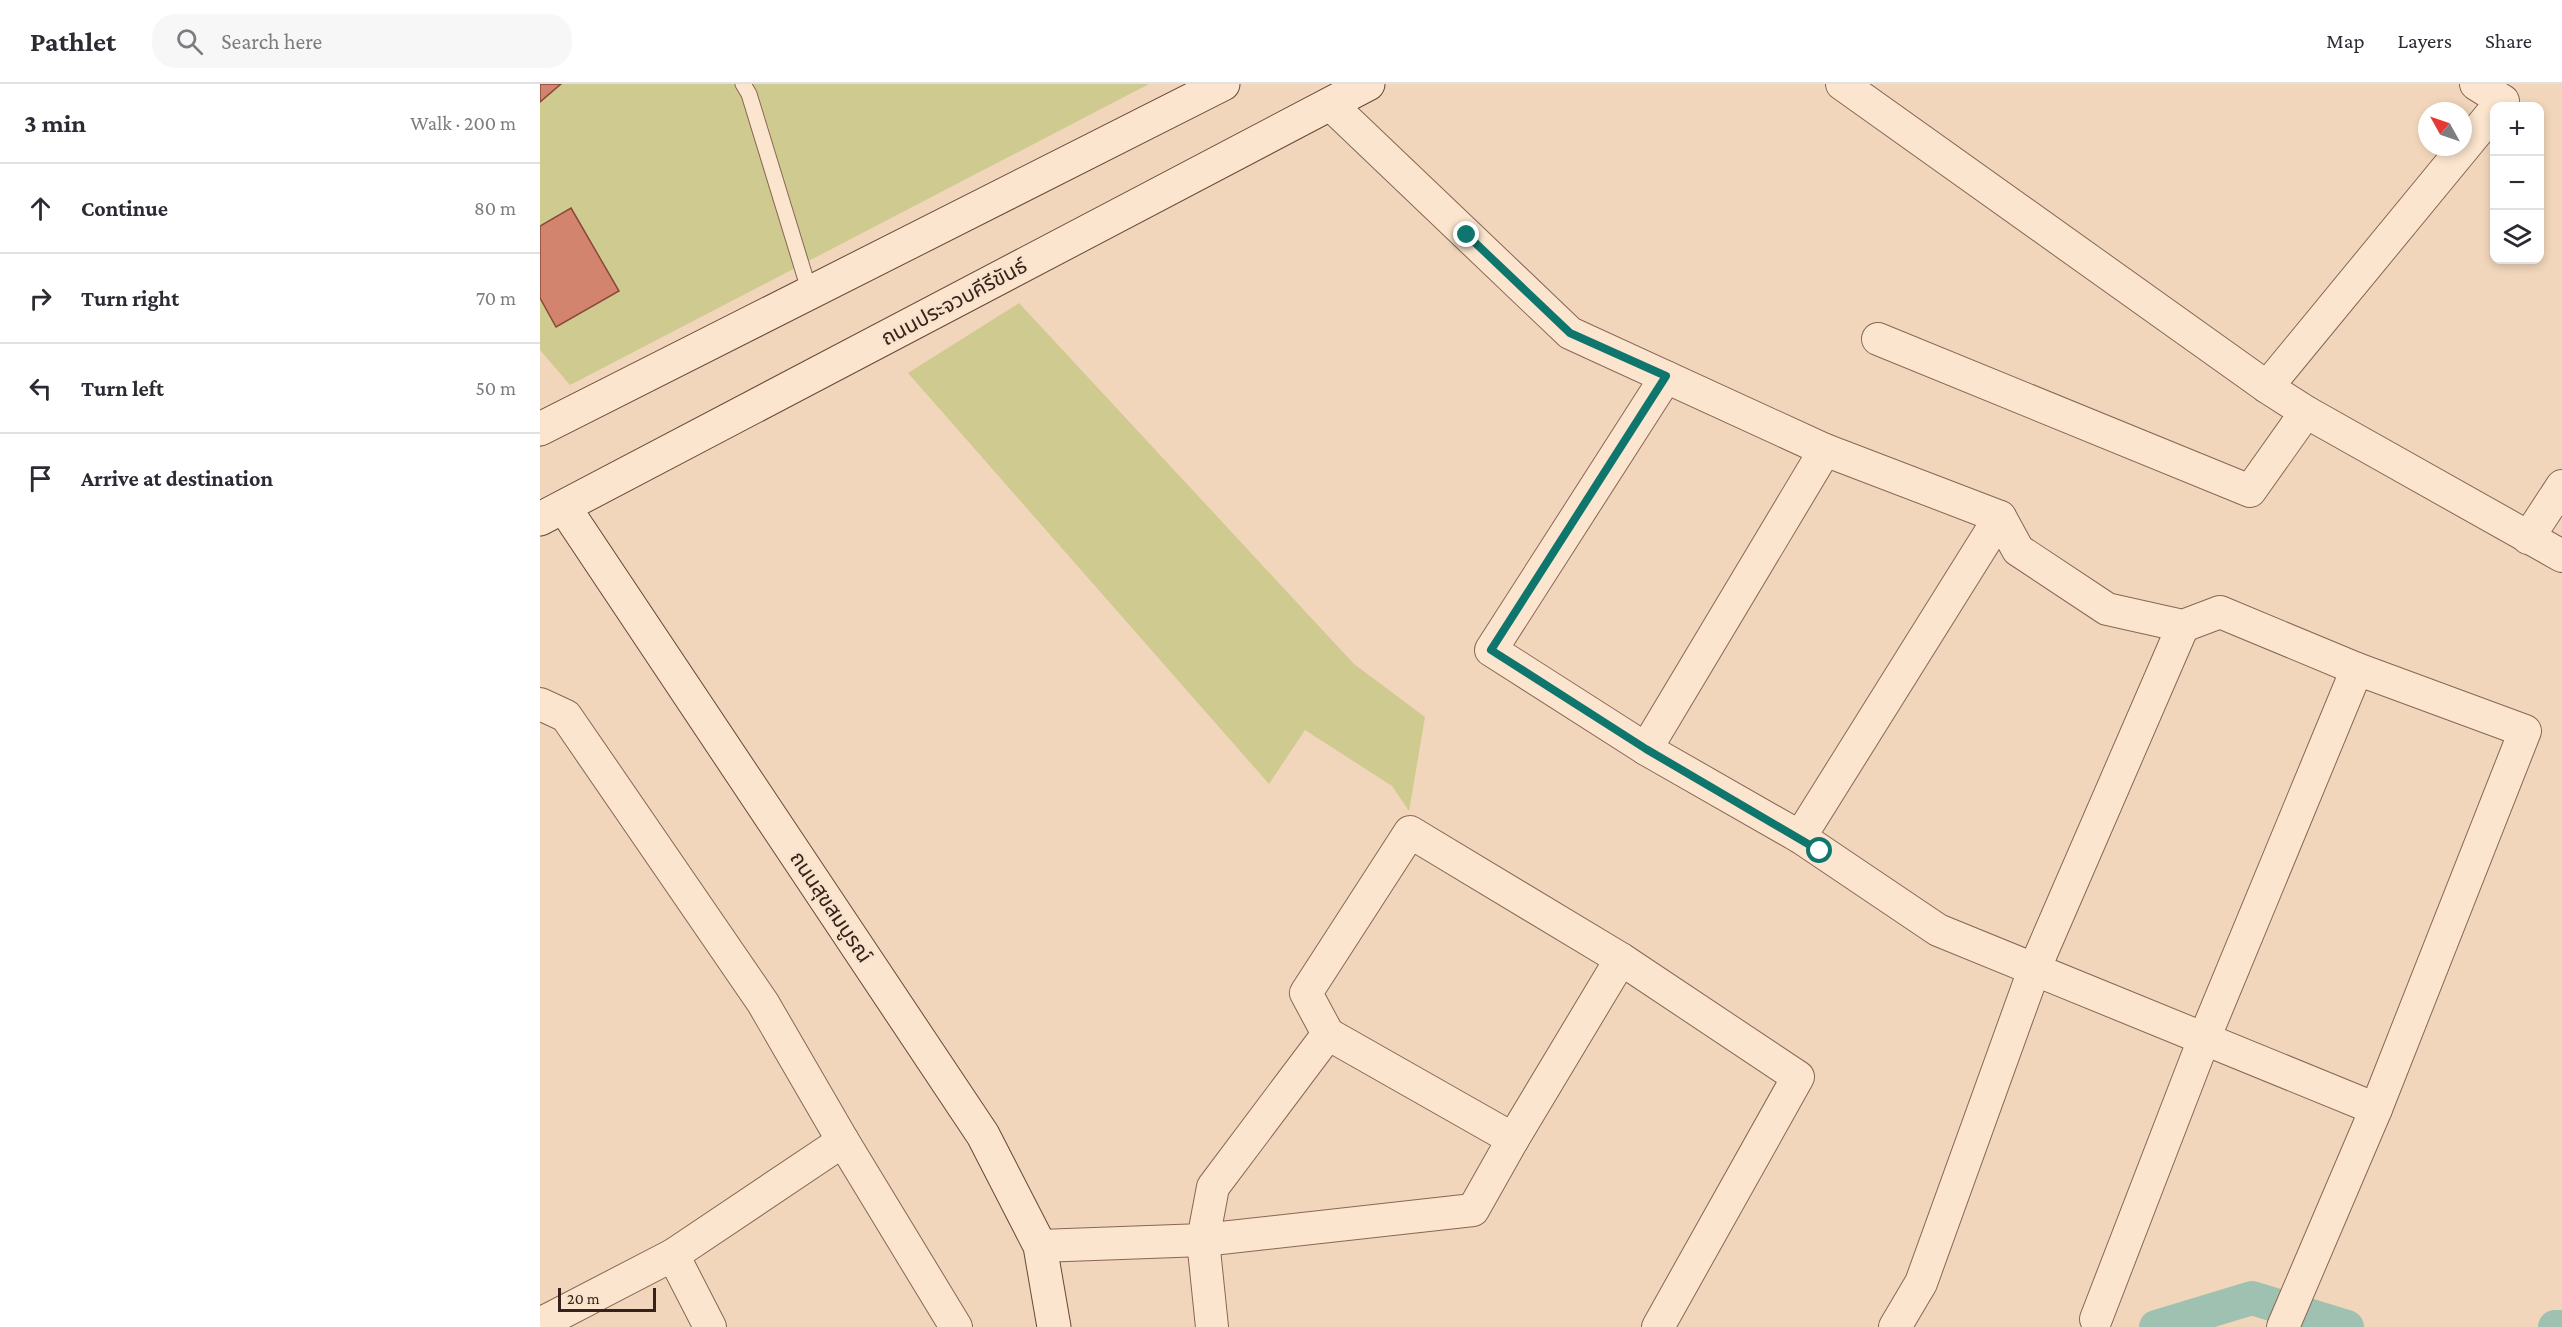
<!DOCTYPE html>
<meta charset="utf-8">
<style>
:root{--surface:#fff;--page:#f7f7f7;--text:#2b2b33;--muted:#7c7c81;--line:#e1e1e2}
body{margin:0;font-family:"Crimson Pro","Noto Sans Thai",serif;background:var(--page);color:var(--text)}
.controls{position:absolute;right:18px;top:18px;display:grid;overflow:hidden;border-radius:12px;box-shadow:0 3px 9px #0003}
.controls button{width:54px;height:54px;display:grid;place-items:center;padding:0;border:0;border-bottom:2px solid var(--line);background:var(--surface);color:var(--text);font:30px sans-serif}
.compass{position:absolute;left:1878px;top:18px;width:54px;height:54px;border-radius:50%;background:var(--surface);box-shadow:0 3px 9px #0003;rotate:310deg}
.scale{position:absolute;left:18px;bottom:15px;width:98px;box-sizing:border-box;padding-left:6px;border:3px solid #36221a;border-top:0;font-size:16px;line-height:21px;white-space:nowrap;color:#36221a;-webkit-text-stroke:4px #f8e2cb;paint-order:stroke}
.stop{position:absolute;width:18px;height:18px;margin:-14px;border:4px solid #0f766e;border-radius:50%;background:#fff}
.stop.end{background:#0f766e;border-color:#fff;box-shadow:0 2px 6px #0008}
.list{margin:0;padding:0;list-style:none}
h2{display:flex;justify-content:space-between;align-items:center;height:78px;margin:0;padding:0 24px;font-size:26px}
h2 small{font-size:20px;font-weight:400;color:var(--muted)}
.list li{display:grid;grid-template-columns:39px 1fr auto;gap:18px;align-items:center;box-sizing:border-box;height:90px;padding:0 24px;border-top:2px solid var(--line)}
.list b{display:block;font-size:22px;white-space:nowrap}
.list em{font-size:20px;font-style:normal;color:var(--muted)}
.icon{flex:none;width:33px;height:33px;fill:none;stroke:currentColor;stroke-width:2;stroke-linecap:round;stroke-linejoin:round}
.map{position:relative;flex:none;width:2022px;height:1243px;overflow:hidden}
header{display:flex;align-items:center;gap:36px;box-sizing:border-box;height:84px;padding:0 30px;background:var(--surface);border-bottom:2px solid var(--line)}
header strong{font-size:28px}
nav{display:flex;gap:33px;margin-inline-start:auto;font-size:21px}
.search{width:420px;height:54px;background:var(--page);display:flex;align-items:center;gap:15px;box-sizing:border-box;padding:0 21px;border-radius:24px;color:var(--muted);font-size:22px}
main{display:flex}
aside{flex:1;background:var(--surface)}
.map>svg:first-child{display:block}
.green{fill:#cfca8f}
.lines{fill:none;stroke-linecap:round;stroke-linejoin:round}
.canal{stroke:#9fc1b1;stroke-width:34}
.building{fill:#d2846e;stroke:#894938;stroke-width:1.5}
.lane-casing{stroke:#886654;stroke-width:17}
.street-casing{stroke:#886654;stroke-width:34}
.secondary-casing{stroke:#6a4737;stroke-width:35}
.lane{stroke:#fbe5ce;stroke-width:15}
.street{stroke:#fbe5ce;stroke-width:32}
.secondary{stroke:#fbe5ce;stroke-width:33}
.route{stroke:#0f766e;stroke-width:8}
.labels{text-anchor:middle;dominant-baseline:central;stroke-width:4.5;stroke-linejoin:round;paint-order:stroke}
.street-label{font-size:21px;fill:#36221a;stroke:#f8e2cb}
</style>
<header>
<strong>Pathlet</strong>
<div class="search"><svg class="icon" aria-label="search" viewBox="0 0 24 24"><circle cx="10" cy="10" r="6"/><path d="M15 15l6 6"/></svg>Search here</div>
<nav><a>Map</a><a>Layers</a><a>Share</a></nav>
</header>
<main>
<aside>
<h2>3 min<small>Walk · 200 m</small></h2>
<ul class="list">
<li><svg class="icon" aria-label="ahead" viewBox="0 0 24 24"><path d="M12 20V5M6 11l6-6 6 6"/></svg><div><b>Continue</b></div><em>80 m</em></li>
<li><svg class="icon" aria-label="right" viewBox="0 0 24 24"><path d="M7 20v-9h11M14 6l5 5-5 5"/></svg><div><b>Turn right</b></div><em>70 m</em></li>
<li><svg class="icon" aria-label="left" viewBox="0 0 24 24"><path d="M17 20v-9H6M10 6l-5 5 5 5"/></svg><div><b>Turn left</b></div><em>50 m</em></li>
<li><svg class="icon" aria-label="arrive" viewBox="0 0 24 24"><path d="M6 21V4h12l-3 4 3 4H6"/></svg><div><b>Arrive at destination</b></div></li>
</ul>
</aside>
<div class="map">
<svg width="2022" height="1243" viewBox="0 0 2022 1243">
<rect width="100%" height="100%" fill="#f1d6bb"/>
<g class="green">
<polygon points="0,0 609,0 30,301 0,266"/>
<polygon points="479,219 814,580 885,633 869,727 852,702 765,646 729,700 368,289"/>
</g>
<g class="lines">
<g class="canal">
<polyline points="1616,1243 1712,1214 1807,1243"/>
<polyline points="2015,1243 2022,1243"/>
</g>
</g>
<g class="building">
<polygon points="0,0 21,0 0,18"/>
<polygon points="31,124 79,207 16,243 0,214 0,142"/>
</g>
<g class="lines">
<g class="lane-casing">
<polyline id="lane" points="203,0 209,10 270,209"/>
</g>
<g class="street-casing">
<g id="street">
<polyline points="1302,0 1727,303 1766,328 2022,472"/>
<polyline points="1936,0 1963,17"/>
<polyline points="790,20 1030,249 1285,366 1460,433 1260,753"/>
<polyline points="1338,255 1710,407 1766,328"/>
<polyline points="1126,293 951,566 1106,665 1260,753 1398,846 1836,1025"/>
<polyline points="1727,303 1954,27"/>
<polyline points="1460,433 1478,466 1567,525 1643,542 1680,528 1817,585 1985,647 1836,1025 1743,1243"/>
<polyline points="1988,454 2022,402"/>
<polyline points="0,620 26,632 223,919 303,1057 416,1243"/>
<polyline points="1106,665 1285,366"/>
<polyline points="788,950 973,1055"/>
<polyline points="500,1162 663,1156 933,1126 973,1055 1081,875"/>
<polyline points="133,1171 170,1243"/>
<polyline points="1556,1235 1664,955 1817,585"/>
<polyline points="0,1240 133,1171 303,1057"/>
<polyline points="672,1243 663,1156 673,1103 788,950 766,909 870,748 1081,875 1258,993 1118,1243"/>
<polyline points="1355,1243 1381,1199 1494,886 1643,542"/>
</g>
</g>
<g class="secondary-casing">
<g id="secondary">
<polyline points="0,345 683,0"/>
<polyline points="24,423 443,1051 500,1162 514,1243"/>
<polyline points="0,435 828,0"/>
</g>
</g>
<use href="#lane" class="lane"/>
<use href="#street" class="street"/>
<use href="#secondary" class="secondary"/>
</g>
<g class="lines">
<polyline class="route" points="927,151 1030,249 1126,292 951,566 1106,665 1280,767"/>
</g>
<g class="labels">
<g class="street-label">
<text transform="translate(414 218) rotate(-28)">ถนนประจวบคีรีขันธ์</text>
<text transform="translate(291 823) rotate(56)">ถนนสุขสมบูรณ์</text>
</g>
</g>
</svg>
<div class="controls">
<button>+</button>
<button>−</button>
<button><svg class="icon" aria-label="layers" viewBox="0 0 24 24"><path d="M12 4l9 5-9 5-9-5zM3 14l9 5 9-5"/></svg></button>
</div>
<svg class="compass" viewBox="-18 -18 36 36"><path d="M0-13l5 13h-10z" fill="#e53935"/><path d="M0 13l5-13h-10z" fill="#7c7c81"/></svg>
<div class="scale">20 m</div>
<div class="stop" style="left:1280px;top:767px"></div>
<div class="stop end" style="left:927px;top:151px"></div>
</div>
</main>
